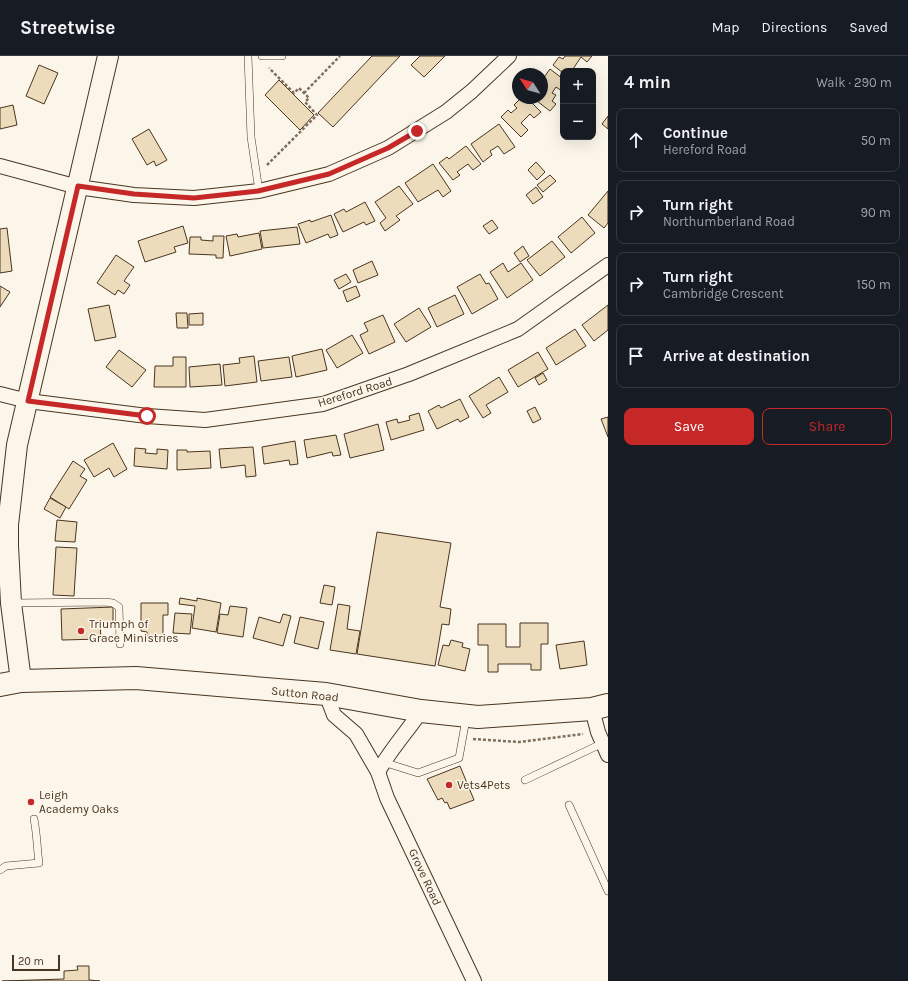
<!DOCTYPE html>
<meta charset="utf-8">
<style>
:root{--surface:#171b24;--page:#20242c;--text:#f1f3f6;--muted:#9ea1a6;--line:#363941;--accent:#c62828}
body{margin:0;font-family:Karla,sans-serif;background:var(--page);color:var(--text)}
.controls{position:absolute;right:12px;top:12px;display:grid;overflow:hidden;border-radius:8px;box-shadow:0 4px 16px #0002}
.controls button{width:36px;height:36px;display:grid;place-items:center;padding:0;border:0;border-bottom:1px solid var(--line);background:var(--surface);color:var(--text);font:20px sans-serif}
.compass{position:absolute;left:512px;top:12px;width:36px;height:36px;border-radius:50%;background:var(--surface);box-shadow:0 4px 16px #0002;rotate:306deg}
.scale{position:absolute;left:12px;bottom:10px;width:48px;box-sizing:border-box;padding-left:4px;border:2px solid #4a3520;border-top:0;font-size:11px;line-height:14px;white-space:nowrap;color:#4a3520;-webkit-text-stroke:3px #fbf6e9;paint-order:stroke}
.stop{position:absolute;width:12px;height:12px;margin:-9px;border:3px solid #c62828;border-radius:50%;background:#fff}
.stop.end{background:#c62828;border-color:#fff;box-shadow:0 1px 4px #0008}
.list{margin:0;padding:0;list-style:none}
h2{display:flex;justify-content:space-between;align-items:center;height:52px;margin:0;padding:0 16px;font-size:17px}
h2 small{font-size:13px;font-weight:400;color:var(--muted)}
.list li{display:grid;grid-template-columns:26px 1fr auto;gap:12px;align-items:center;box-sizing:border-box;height:64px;margin:0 8px 8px;padding:0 8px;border:1px solid var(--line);border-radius:8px}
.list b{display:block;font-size:15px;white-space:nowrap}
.list p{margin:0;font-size:13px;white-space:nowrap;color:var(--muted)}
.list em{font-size:13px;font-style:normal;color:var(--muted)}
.actions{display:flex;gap:8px;padding:12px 16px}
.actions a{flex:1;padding:9px 0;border:1px solid var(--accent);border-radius:8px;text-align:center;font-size:14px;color:var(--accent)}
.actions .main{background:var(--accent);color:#fff}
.icon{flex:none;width:22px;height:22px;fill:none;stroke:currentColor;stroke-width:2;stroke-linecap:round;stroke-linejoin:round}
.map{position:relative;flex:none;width:608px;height:925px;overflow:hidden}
header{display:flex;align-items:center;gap:24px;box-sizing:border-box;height:56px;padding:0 20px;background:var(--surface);border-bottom:1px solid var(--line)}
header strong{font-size:19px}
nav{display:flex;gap:22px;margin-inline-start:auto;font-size:14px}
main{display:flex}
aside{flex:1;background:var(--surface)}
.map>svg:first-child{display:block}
.building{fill:#ecdcbc;stroke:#4a3520}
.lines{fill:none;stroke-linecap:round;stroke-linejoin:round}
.lane-casing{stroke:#4a3520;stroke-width:8}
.street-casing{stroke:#4a3520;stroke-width:16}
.secondary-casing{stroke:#4a3520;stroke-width:22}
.primary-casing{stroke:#4a3520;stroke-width:24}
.path{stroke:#7f6f5c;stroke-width:2.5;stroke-dasharray:3 2;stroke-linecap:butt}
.lane{stroke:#fbf6e9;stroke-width:7}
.street{stroke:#fbf6e9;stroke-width:14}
.secondary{stroke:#fbf6e9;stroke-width:20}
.primary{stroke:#fbf6e9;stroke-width:22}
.route{stroke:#c62828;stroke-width:5}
.poi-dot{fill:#c62828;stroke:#fbf6e9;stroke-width:1.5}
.labels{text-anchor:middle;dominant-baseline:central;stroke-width:3;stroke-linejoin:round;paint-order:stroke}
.street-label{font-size:12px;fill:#4a3520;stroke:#fbf6e9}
.poi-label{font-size:12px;fill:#4a3520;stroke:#fbf6e9;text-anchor:start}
</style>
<header>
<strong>Streetwise</strong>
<nav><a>Map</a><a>Directions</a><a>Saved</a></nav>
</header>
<main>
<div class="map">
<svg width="608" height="925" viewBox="0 0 608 925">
<rect width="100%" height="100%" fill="#fbf6e9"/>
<g class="building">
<polygon points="372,0 400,0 333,71 318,57"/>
<polygon points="420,0 445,0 424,21 411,9"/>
<polygon points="565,0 592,0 587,6 581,1 573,13 576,15 563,15 563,17 553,9 559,1 563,3"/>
<polygon points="39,9 58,17 44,48 26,40"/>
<polygon points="550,13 563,23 563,33 562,35 556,31 552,37 556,39 552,45 556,48 550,55 533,42 542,42 542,24"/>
<polygon points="279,24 314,59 300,74 265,39"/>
<polygon points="521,42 527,42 541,56 534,62 530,58 521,67 528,74 521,81 501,61 508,54 511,57 517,52 514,49"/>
<polygon points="13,49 17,69 0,73 0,52"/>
<polygon points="608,60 608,73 602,68"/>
<polygon points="499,68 515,91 504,98 498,90 490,95 492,99 483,106 471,88"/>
<polygon points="149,73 167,104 156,110 154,105 147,109 132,83"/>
<polygon points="466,90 481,108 473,114 468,108 457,116 460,119 453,124 439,107 447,101 449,103"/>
<polygon points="536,106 545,116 537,124 528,114"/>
<polygon points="433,108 451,135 443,141 438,134 418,146 405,127"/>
<polygon points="550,119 556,125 543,136 537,129"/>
<polygon points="399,130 413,148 396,160 400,164 385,175 380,167 386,162 375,146"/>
<polygon points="536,131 543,141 533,148 526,139"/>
<polygon points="608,135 608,167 604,172 588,159"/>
<polygon points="365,146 375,165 366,169 364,166 343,176 334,158 344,153 346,156"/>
<polygon points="331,159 338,179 330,182 328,178 306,187 298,168 310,164 311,166"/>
<polygon points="582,161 595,177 571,197 558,181"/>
<polygon points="492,164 498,172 489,178 483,170"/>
<polygon points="183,170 188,187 174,191 176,196 145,206 138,185"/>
<polygon points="297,171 300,188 263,192 260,175"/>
<polygon points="7,172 12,215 0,217 0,173"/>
<polygon points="259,177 262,193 230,200 226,180 237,178 238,181"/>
<polygon points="213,180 224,180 223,202 216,202 216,199 189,198 190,181 201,181 201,184 213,185"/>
<polygon points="552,185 565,201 540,220 527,204"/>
<polygon points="523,190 529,200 520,206 514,197"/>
<polygon points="116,199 134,211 124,225 130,229 124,238 118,234 115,239 97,227"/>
<polygon points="372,205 378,219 358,227 353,214"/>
<polygon points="503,207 508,216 521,207 533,224 507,242 490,216"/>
<polygon points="346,218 351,226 339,233 334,224"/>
<polygon points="480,218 486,228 489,227 498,243 472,258 457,231"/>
<polygon points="0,230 10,236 0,251"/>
<polygon points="356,230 360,240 347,246 343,235"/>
<polygon points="455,239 464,258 437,271 428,252"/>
<polygon points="109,249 116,281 95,285 88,253"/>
<polygon points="608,249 608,274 594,285 582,269"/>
<polygon points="419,252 431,271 406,286 394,268"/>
<polygon points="176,257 187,257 188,272 177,272"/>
<polygon points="203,257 203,269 189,269 189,258"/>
<polygon points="383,259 395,286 369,298 360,279 368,275 364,267"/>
<polygon points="575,273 586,290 556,309 546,292"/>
<polygon points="352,279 363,297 337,312 326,294"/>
<polygon points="322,293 327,314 296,321 292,300"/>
<polygon points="119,294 146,314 132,331 106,311"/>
<polygon points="538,296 548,313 518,331 508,314"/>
<polygon points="254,300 257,326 225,330 223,309 240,307 239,302"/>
<polygon points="173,301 186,301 186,331 154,331 155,310 173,310"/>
<polygon points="289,301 292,321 261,325 258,305"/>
<polygon points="220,308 222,329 190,331 189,311"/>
<polygon points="543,317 547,324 539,329 535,322"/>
<polygon points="499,321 508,336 486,349 491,357 483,362 469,340"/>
<polygon points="460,343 469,361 460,366 458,363 437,373 428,355 439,349 441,352"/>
<polygon points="535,351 541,363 533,367 527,355"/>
<polygon points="419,357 424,374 391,384 386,366 397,363 398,367 410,364 409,360"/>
<polygon points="608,361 608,381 601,363"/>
<polygon points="378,368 384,394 350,402 344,378"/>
<polygon points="336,379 341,399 333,400 332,396 307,402 304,384"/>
<polygon points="295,385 298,408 290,409 289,404 264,408 262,391"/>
<polygon points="113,387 127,413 114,421 109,412 94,421 84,404"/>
<polygon points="253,391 256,420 246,421 245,409 221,412 219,393"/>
<polygon points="135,392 146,393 145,397 157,398 157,393 168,394 167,413 134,410"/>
<polygon points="177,394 187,394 187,396 210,395 211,412 177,414"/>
<polygon points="73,405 85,413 80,420 87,424 69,453 50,441"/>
<polygon points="50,442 66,451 60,462 44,453"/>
<polygon points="57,464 77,466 75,486 55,485"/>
<polygon points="377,476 451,487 440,551 451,553 449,569 442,568 435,610 357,598"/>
<polygon points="56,491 77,492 74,540 53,539"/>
<polygon points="324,529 335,531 332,549 320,547"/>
<polygon points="180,542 197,545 197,542 221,547 216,576 192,572 195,550 179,548"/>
<polygon points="141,547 168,547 168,559 163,559 163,583 147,583 147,576 141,575"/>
<polygon points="338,548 350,550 347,573 360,575 356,598 330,594"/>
<polygon points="230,550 247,552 243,581 217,577 220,558 228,559"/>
<polygon points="113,551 113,567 100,567 101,583 62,584 61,553"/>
<polygon points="175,557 192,558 190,578 173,577"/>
<polygon points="283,558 291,560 283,590 253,582 259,561 280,567"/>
<polygon points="300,561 324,566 318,593 294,587"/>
<polygon points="520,567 548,567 548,588 541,588 541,614 531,614 531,608 498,608 498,616 488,616 488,589 478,589 478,568 506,568 506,591 520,591"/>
<polygon points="451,584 463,587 462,591 470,593 465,615 438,609 443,589 449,590"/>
<polygon points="584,585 587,609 560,613 556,589"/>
<polygon points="460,710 474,744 450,753 447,746 445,747 442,742 438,744 427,723"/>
<polygon points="77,910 89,910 89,924 100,925 2,925 64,923 64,915 78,914"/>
</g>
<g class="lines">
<g class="lane-casing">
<g id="lane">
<polyline points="248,0 251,81 259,135"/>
<polyline points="262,0 282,0"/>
<polyline points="13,547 105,546 113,547 119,551 120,588"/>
<polyline points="383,706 418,717 459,702 466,663"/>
<polyline points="525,724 603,687"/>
<polyline points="569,749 608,835"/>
<path d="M0 814 6 810 39 807C37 792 37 778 34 763"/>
</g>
</g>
<g class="street-casing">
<g id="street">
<polyline points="0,110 78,131 134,139 194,142 259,135 329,118 388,92 446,56 472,35 509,0"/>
<polyline points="0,338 28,345 147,360 205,364 323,348 409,318 518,273 608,209"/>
<polyline points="326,638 334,659 356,678 378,716 387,742 474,925"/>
<polyline points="592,653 598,676 608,699"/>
<path d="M378 716C390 694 407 676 421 655"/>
</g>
</g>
<g class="secondary-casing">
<polyline id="secondary" points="21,625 11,547 8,490 8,469 17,389 108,0"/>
</g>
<g class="primary-casing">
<polyline id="primary" points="0,629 21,625 136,622 326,638 421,655 478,661 592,653 608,649"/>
</g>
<g class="path">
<polyline points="304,37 340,0"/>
<polyline points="267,109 317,59 305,46 309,42 299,32 294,37 269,12"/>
<polyline points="473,683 519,686 583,678"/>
</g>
<use href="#lane" class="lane"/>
<use href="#street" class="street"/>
<use href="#secondary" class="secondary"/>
<use href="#primary" class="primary"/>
</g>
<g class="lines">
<polyline class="route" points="147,360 28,345 78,130 134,138 194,142 258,135 329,118 388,92 417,75"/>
</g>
<g class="poi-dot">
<circle cx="81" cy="575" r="4"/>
<circle cx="449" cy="729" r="4"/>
<circle cx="31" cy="746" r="4"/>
</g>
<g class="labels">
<g class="street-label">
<text transform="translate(355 336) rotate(-17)">Hereford Road</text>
<text transform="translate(305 638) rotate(6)">Sutton Road</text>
<text transform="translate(425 821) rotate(65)">Grove Road</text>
</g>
<g class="poi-label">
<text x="89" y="568">Triumph of<tspan x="89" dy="14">Grace Ministries</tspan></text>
<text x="457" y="729">Vets4Pets</text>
<text x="39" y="739">Leigh<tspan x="39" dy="14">Academy Oaks</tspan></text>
</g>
</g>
</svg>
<div class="controls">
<button>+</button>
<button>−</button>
</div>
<svg class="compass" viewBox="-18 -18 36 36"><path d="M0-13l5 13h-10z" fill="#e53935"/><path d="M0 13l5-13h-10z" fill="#9ea1a6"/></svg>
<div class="scale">20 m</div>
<div class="stop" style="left:147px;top:360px"></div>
<div class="stop end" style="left:417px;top:75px"></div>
</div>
<aside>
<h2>4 min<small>Walk · 290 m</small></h2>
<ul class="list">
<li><svg class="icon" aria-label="ahead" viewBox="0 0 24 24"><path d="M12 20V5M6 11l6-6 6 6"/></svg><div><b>Continue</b><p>Hereford Road</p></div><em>50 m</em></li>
<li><svg class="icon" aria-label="right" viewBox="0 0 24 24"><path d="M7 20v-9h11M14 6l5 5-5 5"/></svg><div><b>Turn right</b><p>Northumberland Road</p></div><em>90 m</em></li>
<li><svg class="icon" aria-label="right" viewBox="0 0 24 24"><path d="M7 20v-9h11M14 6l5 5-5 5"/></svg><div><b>Turn right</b><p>Cambridge Crescent</p></div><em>150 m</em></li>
<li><svg class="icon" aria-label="arrive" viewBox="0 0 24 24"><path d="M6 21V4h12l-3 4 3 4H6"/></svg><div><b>Arrive at destination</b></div></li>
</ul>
<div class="actions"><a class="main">Save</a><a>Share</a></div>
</aside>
</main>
